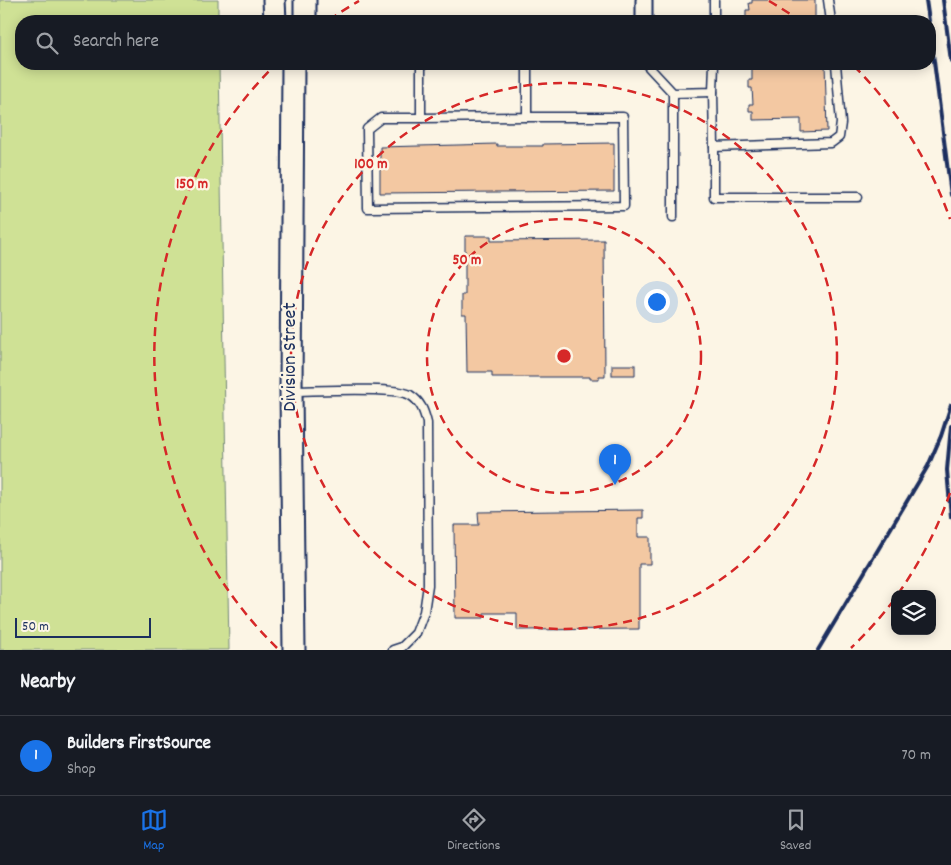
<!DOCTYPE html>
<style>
:root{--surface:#171b24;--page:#242831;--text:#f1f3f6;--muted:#9ea1a6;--line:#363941;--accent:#1a73e8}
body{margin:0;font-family:Dekko,sans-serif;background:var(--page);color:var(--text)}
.controls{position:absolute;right:15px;bottom:15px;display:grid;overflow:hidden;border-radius:10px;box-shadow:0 2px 12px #0003}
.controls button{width:45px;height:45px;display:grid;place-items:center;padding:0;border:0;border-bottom:1px solid var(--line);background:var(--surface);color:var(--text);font:25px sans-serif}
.scale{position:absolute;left:15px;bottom:12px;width:136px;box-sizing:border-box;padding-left:5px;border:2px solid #1b2f5e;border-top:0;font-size:14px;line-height:18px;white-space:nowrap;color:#1b2f5e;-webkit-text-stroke:4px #fcf5e5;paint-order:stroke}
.you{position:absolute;left:656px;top:301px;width:18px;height:18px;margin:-12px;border:4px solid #fff;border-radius:50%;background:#1a73e8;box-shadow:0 0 0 8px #1a73e833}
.badge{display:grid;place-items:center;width:32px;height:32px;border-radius:50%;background:var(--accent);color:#fff;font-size:16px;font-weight:700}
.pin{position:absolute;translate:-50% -41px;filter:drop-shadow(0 1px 2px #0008)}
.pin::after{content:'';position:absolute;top:26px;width:18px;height:15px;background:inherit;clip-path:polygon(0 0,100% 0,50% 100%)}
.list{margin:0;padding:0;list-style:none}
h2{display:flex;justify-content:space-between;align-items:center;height:65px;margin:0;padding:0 20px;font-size:21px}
h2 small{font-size:16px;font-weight:400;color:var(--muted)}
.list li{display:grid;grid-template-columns:32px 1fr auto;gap:15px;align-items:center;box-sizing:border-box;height:80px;padding:0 20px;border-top:1px solid var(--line)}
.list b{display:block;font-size:19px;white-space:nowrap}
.list p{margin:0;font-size:16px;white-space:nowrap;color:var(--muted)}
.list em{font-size:16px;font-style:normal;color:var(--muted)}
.icon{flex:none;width:28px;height:28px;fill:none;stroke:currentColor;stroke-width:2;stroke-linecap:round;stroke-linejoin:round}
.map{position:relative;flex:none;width:951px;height:650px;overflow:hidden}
.search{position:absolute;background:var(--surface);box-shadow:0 2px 12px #0003;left:15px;right:15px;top:15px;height:55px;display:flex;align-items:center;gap:12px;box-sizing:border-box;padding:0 18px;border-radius:20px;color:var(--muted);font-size:19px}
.sheet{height:145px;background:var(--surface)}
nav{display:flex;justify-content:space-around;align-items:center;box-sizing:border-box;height:70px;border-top:1px solid var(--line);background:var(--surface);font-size:14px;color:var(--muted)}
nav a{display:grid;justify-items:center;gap:2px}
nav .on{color:var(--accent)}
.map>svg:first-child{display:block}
.green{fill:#cfe195;stroke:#75887a}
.building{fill:#f3c8a2;stroke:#1b2f5e}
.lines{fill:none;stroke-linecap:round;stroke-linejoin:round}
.service-casing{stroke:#1b2f5e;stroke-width:11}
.minor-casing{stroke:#1b2f5e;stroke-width:19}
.secondary-casing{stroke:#1b2f5e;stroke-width:25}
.service{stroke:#fcf5e5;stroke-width:8}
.minor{stroke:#fcf5e5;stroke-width:15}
.secondary{stroke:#fcf5e5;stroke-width:21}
.rail{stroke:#1b2f5e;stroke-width:4}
.ring{fill:none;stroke:#d62828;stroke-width:2.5;stroke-dasharray:9 6}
.labels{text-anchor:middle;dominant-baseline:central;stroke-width:4.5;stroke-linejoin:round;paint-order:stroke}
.street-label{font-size:20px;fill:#1b2f5e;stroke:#fcf5e5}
.centre{fill:#d62828;stroke:#fcf5e5;stroke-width:2.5}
.ring-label{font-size:15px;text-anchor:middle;font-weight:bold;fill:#d62828;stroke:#fcf5e5;stroke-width:4.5;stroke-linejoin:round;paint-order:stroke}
</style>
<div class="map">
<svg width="951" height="650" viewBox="0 0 951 650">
<rect width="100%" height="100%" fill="#fcf5e5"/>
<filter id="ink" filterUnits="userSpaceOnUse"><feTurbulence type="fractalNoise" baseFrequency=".02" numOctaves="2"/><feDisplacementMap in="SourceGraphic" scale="10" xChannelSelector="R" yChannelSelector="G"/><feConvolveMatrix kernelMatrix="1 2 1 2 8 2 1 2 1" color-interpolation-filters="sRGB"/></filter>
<g filter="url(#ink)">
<polygon class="green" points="0,0 218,0 218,21 21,21 21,64 219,64 229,650 0,650"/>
<g class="building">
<polygon points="752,0 815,0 815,21 750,21 750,18 746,18 746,10 750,10 749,3 752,3"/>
<polygon points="749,64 825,64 827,131 801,132 801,119 753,120 753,111 749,111 749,104 753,104 752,88 749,88 749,80 752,80 752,64"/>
<polygon points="614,143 614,191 380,193 380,147 497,144 497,146 543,146 543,144"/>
<polygon points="465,236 491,236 491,241 604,240 605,376 599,376 599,379 590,379 590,377 492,377 492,372 467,372 466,314 462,314 462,295 465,295"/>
<rect x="612" y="365" width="23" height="10"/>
<polygon points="643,510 643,518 638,518 638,537 650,537 650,564 639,564 639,629 517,630 517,613 484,613 484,618 455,618 454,525 479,525 478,512"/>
</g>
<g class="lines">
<g class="service-casing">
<g id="service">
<polyline points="828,0 831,21"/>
<polyline points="714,21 714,0"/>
<polyline points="421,64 421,118 527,117 527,64"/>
<polyline points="646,64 673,93 713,92 714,64"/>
<polyline points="713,92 714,147 831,143 839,137 841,123 836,64"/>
<polyline points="673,93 673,217"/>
<polyline points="421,118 381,118 367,129 368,208 624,206 623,117 527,117"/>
<polyline points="714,147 714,197 858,197"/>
<path d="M293 391C314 391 395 386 410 395 421 402 424 411 427 423L428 585 424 612 416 633 402 647 393 650"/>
</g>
</g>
<g class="minor-casing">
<polyline id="minor" points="644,21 644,0"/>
</g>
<g class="secondary-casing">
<g id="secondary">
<polyline points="274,0 275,21"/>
<polyline points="305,0 305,21"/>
<polyline points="293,64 291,391 294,650"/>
</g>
</g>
<use href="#service" class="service"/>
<use href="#minor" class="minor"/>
<use href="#secondary" class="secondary"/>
<g class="rail">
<polyline points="926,0 929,21"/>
<polyline points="943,0 951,61"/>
<polyline points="930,30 951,195"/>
<polyline points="951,426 947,470 951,517"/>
<polyline points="818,650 928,466 941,436 951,405"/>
</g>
</g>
</g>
<g class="ring">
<circle cx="564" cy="356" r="137"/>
<circle cx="564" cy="356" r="273"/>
<path d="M950 493A410 410 0 0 1 900 591M894 600A410 410 0 0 1 851 648M277 648A410 410 0 0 1 274 66M329 20A410 410 0 0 1 359 1M769 1A410 410 0 0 1 799 20M854 66A410 410 0 0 1 950 219"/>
</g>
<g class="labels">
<g class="street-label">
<text transform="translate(291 357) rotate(-90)">Division Street</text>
</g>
</g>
<circle cx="564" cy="356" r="8" class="centre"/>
<g class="ring-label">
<text x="371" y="168">100 m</text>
<text x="192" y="188">150 m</text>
<text x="467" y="264">50 m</text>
</g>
</svg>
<div class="controls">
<button><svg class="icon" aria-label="layers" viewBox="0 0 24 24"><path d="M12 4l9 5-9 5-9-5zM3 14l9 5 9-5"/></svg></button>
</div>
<div class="scale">50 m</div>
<div class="you"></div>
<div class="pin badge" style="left:615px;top:485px">1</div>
<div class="search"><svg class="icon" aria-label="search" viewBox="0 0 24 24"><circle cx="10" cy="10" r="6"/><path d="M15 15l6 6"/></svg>Search here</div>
</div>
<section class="sheet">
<h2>Nearby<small></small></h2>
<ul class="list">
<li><span class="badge">1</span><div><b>Builders FirstSource</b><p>Shop</p></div><em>70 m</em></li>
</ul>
</section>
<nav>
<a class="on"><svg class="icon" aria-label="map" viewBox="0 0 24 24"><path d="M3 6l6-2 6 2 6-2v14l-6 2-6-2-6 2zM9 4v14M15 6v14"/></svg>Map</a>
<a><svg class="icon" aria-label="directions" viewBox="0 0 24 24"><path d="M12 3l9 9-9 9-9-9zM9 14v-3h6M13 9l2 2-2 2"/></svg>Directions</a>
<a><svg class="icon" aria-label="saved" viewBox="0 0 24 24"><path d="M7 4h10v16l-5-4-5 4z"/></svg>Saved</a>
</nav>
